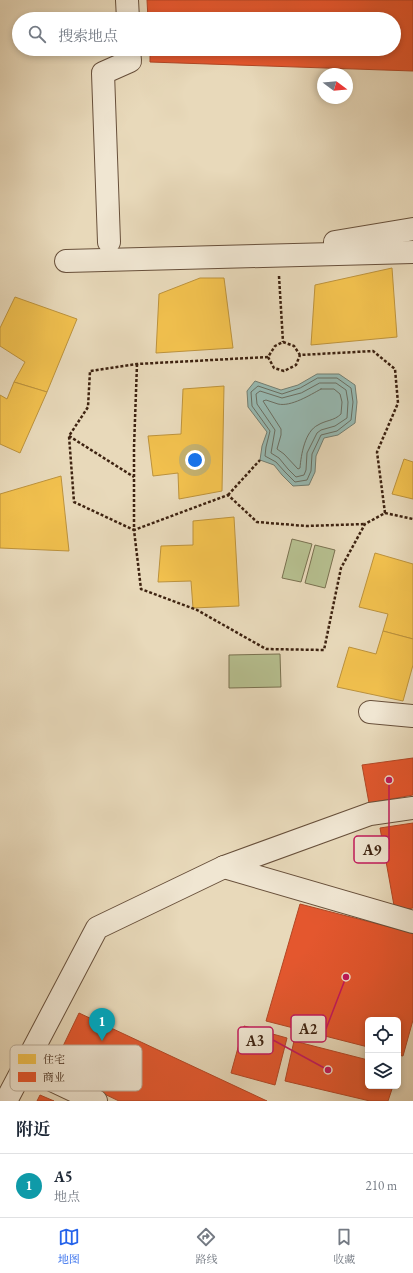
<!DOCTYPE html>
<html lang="zh">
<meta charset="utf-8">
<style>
:root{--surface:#fff;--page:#f2f2f3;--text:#1f2937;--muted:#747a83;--line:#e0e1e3;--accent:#2563eb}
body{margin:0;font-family:"EB Garamond","Noto Serif SC",serif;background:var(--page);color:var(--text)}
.controls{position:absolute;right:12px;bottom:12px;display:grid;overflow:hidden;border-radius:6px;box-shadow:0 2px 6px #0003}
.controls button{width:36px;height:36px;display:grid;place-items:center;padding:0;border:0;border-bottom:1px solid var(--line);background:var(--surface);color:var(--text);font:20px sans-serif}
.compass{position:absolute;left:317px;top:68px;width:36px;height:36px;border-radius:50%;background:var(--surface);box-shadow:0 2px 6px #0003;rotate:106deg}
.you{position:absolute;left:195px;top:460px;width:14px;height:14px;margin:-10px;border:3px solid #fff;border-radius:50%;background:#1a73e8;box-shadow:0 0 0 6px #1a73e833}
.badge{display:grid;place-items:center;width:26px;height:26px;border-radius:50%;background:var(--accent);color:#fff;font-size:13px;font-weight:700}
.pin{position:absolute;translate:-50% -33px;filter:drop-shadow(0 1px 2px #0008)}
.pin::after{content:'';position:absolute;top:21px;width:14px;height:12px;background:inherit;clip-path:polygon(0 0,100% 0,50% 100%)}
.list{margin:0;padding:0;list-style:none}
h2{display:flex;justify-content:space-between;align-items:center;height:52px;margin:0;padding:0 16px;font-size:17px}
h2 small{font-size:13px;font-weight:400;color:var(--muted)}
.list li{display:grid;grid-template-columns:26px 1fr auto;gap:12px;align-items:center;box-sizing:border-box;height:64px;padding:0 16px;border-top:1px solid var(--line)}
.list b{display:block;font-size:15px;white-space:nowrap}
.list p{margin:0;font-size:13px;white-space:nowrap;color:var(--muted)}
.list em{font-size:13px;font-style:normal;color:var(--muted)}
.icon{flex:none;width:22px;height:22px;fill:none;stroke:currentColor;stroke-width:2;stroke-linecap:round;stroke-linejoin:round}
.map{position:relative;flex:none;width:413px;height:1101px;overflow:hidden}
.search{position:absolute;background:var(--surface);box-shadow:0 2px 6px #0003;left:12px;right:12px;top:12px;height:44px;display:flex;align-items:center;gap:10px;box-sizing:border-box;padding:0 14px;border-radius:22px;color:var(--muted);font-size:15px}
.sheet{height:116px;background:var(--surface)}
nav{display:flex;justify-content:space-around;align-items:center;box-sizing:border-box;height:56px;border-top:1px solid var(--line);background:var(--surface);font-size:11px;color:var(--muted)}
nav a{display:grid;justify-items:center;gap:2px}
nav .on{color:var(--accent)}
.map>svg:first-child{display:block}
.green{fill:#b6bf8f;stroke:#7a7150}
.water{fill:#97bab3;stroke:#737e72}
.homes{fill:#f2c14e;stroke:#bc923c}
.shops{fill:#e4572e;stroke:#b24725}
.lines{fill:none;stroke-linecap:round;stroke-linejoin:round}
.shore{stroke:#6a6e62;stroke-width:1}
.minor-casing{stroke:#68503b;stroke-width:24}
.path{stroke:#3e2311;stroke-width:2.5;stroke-dasharray:3 2;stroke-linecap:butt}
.minor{stroke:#f0e6d2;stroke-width:22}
.key{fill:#f0e6d2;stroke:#bbac98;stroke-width:1}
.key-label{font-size:11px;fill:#3e2311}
.leader{fill:none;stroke:#c2185b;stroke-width:1.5}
.callout-dot{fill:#c2185b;stroke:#f0e6d2;stroke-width:1.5}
.callout{fill:#f0e6d2;stroke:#c2185b;stroke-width:1.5}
.callout-label{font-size:15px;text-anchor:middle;font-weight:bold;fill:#3e2311}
</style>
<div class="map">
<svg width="413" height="1101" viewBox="0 0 413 1101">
<rect width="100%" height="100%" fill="#e8d9ba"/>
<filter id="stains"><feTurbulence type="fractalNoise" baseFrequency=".005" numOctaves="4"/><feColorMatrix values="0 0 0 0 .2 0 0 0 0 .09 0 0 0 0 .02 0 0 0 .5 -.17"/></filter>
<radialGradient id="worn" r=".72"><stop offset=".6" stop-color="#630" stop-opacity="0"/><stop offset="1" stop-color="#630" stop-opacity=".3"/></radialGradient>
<g class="green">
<polygon points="292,539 312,544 301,582 282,578"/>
<polygon points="315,545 335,550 325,588 305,583"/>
<polygon points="280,654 281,687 229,688 229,655"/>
</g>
<polygon class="water" points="317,374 339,374 355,385 357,402 355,423 338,435 324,438 316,456 315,472 309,485 293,486 282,475 274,465 260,460 262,446 267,432 248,407 247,391 255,381 281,390 298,385"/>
<g class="homes">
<polygon points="392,268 397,337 311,345 315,285"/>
<polygon points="200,278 224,278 233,348 156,353 159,294"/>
<polygon points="15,297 77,319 47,392 14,382 25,362 0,346 0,328"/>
<polygon points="14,382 47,392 20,453 0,444 0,395 7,399"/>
<polygon points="224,386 222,491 179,499 178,473 153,476 148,436 181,434 183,389"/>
<polygon points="404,459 413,462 413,499 392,494"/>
<polygon points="61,476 69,551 0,548 0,494"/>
<polygon points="234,517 239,606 193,608 191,581 158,582 161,546 193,545 193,521"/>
<polygon points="375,553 413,564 413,639 383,631 388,614 359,607"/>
<polygon points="383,631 413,639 413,665 403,701 337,687 349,647 376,654"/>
</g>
<g class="shops">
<polygon points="147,0 413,0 413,71 150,62 150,49 394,49 394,19 148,19"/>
<polygon points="413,758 413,795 369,803 362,765"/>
<polygon points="413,823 413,908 395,911 380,828"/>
<polygon points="300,904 413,933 413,1020 403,1056 398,1055 398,1020 368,1020 368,1047 266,1021"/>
<polygon points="79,1013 267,1101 119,1101 52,1069"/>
<polygon points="244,1026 287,1038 275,1085 231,1073"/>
<polygon points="294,1041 368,1060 368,1086 393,1086 388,1101 370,1101 285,1081"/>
<polygon points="40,1095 54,1101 37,1101"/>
</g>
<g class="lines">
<g class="shore">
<polygon points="318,378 337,378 351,388 353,402 351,420 337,431 321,435 312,454 311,471 307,480 295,482 285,472 276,462 265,456 266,447 270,431 252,406 251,392 258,386 282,394 300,388"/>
<polygon points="320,383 336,383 346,390 348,402 347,418 335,426 321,430 317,433 307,453 306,470 304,475 296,477 288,469 279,458 271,453 275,430 257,404 256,394 260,391 282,398 301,393"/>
<path d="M321 389H334L340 394 342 402 341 414C334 421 326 420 318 425 305 431 301 455 300 468L298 469 284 454 277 449 281 435V429L263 401 266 400C270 401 274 403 278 404 291 407 310 395 321 389Z"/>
</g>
<g class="minor-casing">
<g id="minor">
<polyline points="127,0 128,19"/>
<polyline points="109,242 103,73 130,61 129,49"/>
<polyline points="335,242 413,229"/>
<polyline points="66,261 413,252"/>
<polyline points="370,712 413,716"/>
<polyline points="224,867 413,922"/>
<polyline points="24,1067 96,1101"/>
<polyline points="6,1101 97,928 224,867 370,814 413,808"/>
</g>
</g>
<g class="path">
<polyline points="279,276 283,342"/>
<polyline points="268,357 274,368 284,371 296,365 300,355"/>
<polyline points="137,364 134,447 134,530 228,495 257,522 306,526 365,524"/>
<polyline points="69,436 134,477"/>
<polyline points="228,495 260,460"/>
<polyline points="385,513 377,452 398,403 395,369 373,351 300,355 294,346 283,342 275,346 268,357 137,364 90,371 88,407 69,436 74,502 134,530 141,589 197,610 266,649 324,650 341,568 365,524 385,513 413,519"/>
</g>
<use href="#minor" class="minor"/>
</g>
<rect x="10" y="1045" width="132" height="46" rx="6" class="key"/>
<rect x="18" y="1054" width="18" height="10" fill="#f2c14e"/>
<rect x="18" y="1072" width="18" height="10" fill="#e4572e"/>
<g class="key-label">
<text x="43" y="1063">住宅</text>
<text x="43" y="1081">商业</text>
</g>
<path class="leader" d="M389 780L389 849M346 977L326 1029M328 1070L273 1040"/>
<g class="callout-dot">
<circle cx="389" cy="780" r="4"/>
<circle cx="346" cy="977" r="4"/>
<circle cx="328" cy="1070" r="4"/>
</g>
<g class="callout">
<rect x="354" y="836" width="35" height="27" rx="4"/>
<rect x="291" y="1015" width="35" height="27" rx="4"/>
<rect x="238" y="1027" width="35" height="27" rx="4"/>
</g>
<g class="callout-label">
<text x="372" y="855">A9</text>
<text x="308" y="1034">A2</text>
<text x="255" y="1046">A3</text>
</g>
<rect width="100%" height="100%" filter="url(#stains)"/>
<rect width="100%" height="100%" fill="url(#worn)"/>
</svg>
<div class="controls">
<button><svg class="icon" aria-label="locate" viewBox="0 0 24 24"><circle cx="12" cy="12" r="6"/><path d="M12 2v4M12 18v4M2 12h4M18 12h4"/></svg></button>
<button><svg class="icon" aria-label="layers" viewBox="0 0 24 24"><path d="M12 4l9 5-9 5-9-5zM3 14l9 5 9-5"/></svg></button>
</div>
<svg class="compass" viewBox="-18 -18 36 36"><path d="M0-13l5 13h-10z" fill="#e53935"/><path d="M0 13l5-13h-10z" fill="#747a83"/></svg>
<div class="you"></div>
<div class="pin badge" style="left:102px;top:1041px;background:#0f9aa8">1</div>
<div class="search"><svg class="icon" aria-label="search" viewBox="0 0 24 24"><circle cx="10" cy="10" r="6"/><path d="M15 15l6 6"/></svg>搜索地点</div>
</div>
<section class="sheet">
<h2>附近<small></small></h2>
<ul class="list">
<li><span class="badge" style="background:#0f9aa8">1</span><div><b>A5</b><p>地点</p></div><em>210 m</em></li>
</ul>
</section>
<nav>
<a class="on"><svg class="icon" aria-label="map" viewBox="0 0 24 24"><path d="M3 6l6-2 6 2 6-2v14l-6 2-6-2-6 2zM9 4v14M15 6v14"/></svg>地图</a>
<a><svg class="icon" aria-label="directions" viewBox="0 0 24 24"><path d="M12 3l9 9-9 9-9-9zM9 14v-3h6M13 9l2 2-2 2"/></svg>路线</a>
<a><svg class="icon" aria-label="saved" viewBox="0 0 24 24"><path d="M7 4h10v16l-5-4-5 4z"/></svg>收藏</a>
</nav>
